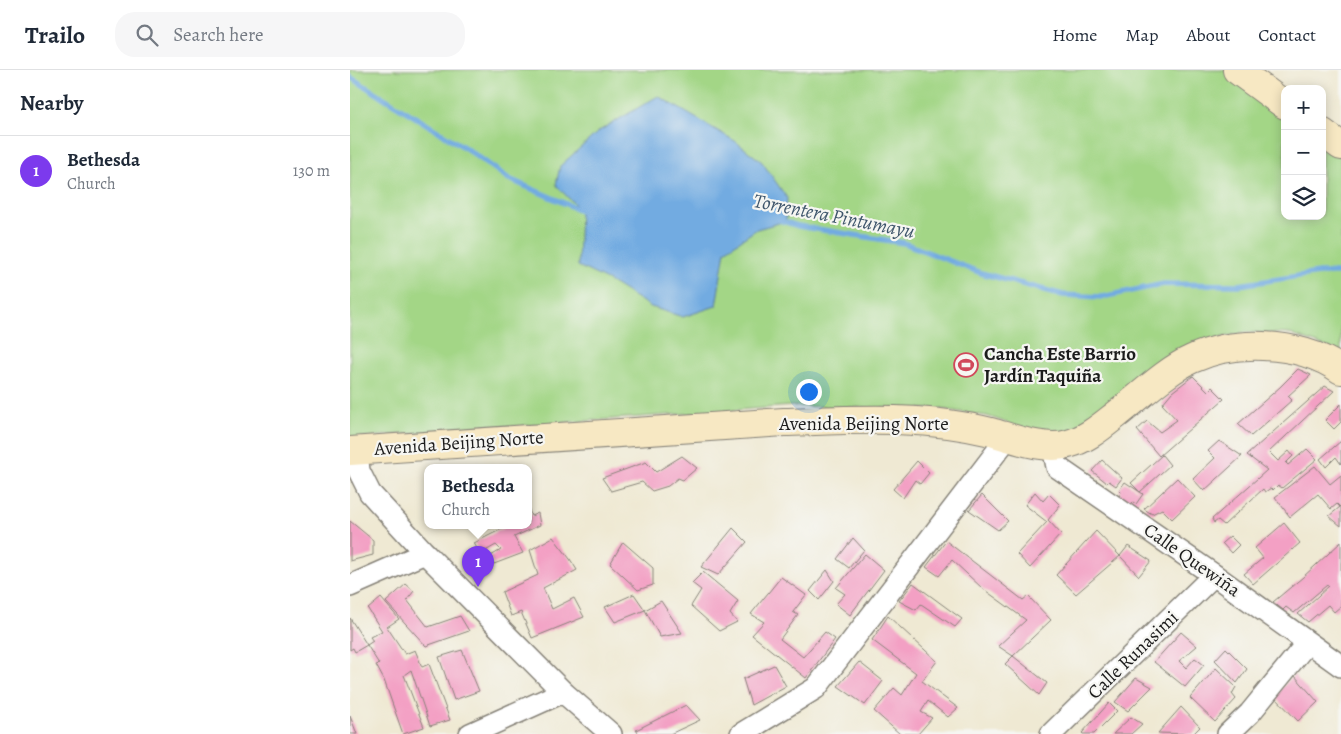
<!DOCTYPE html>
<meta charset="utf-8">
<style>
:root{--surface:#fff;--page:#f6f6f7;--text:#1f2937;--muted:#747a83;--line:#e0e1e3;--accent:#7c3aed}
body{margin:0;font-family:Alegreya,serif;background:var(--page);color:var(--text)}
.controls{position:absolute;right:15px;top:15px;display:grid;overflow:hidden;border-radius:10px;box-shadow:0 2px 12px #0003}
.controls button{width:45px;height:45px;display:grid;place-items:center;padding:0;border:0;border-bottom:1px solid var(--line);background:var(--surface);color:var(--text);font:25px sans-serif}
.you{position:absolute;left:458px;top:321px;width:18px;height:18px;margin:-12px;border:4px solid #fff;border-radius:50%;background:#1a73e8;box-shadow:0 0 0 8px #1a73e833}
.badge{display:grid;place-items:center;width:32px;height:32px;border-radius:50%;background:var(--accent);color:#fff;font-size:16px;font-weight:700}
.pin{position:absolute;translate:-50% -41px;filter:drop-shadow(0 1px 2px #0008)}
.pin::after{content:'';position:absolute;top:26px;width:18px;height:15px;background:inherit;clip-path:polygon(0 0,100% 0,50% 100%)}
.popup{position:absolute;left:74px;top:394px;width:108px;height:65px;box-sizing:border-box;display:grid;place-content:center;border-radius:10px;background:var(--surface);filter:drop-shadow(0 1px 4px #0005);font-size:16px;white-space:nowrap;color:var(--muted)}
.popup b{font-size:19px;color:var(--text)}
.popup::after{content:'';position:absolute;left:50%;top:100%;margin-left:-10px;border:10px solid transparent;border-top-color:var(--surface)}
.list{margin:0;padding:0;list-style:none}
h2{display:flex;justify-content:space-between;align-items:center;height:65px;margin:0;padding:0 20px;font-size:21px}
h2 small{font-size:16px;font-weight:400;color:var(--muted)}
.list li{display:grid;grid-template-columns:32px 1fr auto;gap:15px;align-items:center;box-sizing:border-box;height:70px;padding:0 20px;border-top:1px solid var(--line)}
.list b{display:block;font-size:19px;white-space:nowrap}
.list p{margin:0;font-size:16px;white-space:nowrap;color:var(--muted)}
.list em{font-size:16px;font-style:normal;color:var(--muted)}
.icon{flex:none;width:28px;height:28px;fill:none;stroke:currentColor;stroke-width:2;stroke-linecap:round;stroke-linejoin:round}
.map{position:relative;flex:none;width:991px;height:664px;overflow:hidden}
header{display:flex;align-items:center;gap:30px;box-sizing:border-box;height:70px;padding:0 25px;background:var(--surface);border-bottom:1px solid var(--line)}
header strong{font-size:24px}
nav{display:flex;gap:28px;margin-inline-start:auto;font-size:18px}
.search{width:350px;height:45px;background:var(--page);display:flex;align-items:center;gap:12px;box-sizing:border-box;padding:0 18px;border-radius:20px;color:var(--muted);font-size:19px}
main{display:flex}
aside{flex:1;background:var(--surface)}
.map>svg:first-child{display:block}
.green{fill:#a3d686;stroke:#607951}
.water{fill:#72abe1;stroke:#47647e}
.lines{fill:none;stroke-linecap:round;stroke-linejoin:round}
.stream{stroke:#72abe1;stroke-width:5.5}
.building{fill:#f3a0c4}
.street-casing{stroke:#868278;stroke-width:24}
.secondary-casing{stroke:#868278;stroke-width:30}
.street{stroke:#fff;stroke-width:21}
.secondary{stroke:#f7e8c3;stroke-width:28}
.labels{text-anchor:middle;dominant-baseline:central;stroke-width:4.5;stroke-linejoin:round;paint-order:stroke}
.poi-label{font-size:19px;font-weight:bold;fill:#1c1c1c;stroke:#f6f6f2;text-anchor:start}
.street-label{font-size:19px;fill:#1c1c1c;stroke:#f6f6f2}
.water-label{font-size:20px;font-style:italic;fill:#3e556b;stroke:#f6f6f2}
</style>
<header>
<strong>Trailo</strong>
<div class="search"><svg class="icon" aria-label="search" viewBox="0 0 24 24"><circle cx="10" cy="10" r="6"/><path d="M15 15l6 6"/></svg>Search here</div>
<nav><a>Home</a><a>Map</a><a>About</a><a>Contact</a></nav>
</header>
<main>
<aside>
<h2>Nearby<small></small></h2>
<ul class="list">
<li><span class="badge">1</span><div><b>Bethesda</b><p>Church</p></div><em>130 m</em></li>
</ul>
</aside>
<div class="map">
<svg width="991" height="664" viewBox="0 0 991 664">
<rect width="100%" height="100%" fill="#f6f6f2"/>
<filter id="ink" filterUnits="userSpaceOnUse"><feTurbulence type="fractalNoise" baseFrequency=".02" numOctaves="2"/><feDisplacementMap in="SourceGraphic" scale="10" xChannelSelector="R" yChannelSelector="G"/><feConvolveMatrix kernelMatrix="1 2 1 2 8 2 1 2 1" color-interpolation-filters="sRGB"/></filter>
<filter id="wash" filterUnits="userSpaceOnUse"><feTurbulence type="fractalNoise" baseFrequency=".0096" numOctaves="4" result="noise"/><feDisplacementMap in="SourceGraphic" scale="20" xChannelSelector="R" yChannelSelector="G"/><feGaussianBlur stdDeviation="1.12" result="paint"/><feColorMatrix in="noise" values="0 0 0 0 0 0 0 0 0 0 0 0 0 0 0 0 0 1.4 0 .05"/><feComposite in="paint" operator="in"/></filter>
<g filter="url(#wash)">
<rect width="100%" height="100%" fill="#efe9d3"/>
<polygon class="green" points="0,0 874,0 935,44 935,146 972,146 972,73 991,87 991,286 979,278 940,264 896,262 852,272 726,360 703,364 684,362 637,346 591,339 442,336 0,368"/>
<polygon class="water" points="308,26 385,71 412,92 437,128 436,151 407,159 375,181 366,236 333,247 301,237 259,211 228,196 230,140 206,115 210,96 249,61"/>
<g class="lines">
<g class="stream">
<polyline points="0,7 117,79 159,109 230,140 237,141"/>
<polyline points="429,150 448,156 554,173 631,203 713,225 752,227 814,214 889,215 969,203 991,203"/>
</g>
</g>
<g id="blocks">
<g class="building">
<polygon points="948,299 961,305 938,326 942,330 901,366 888,354 930,317"/>
<polygon points="843,306 858,321 862,317 874,329 809,386 787,360 797,351 810,362 827,350 812,334 822,322"/>
<polygon points="975,316 984,321 919,382 928,391 939,381 943,386 936,393 938,395 957,379 967,389 932,418 928,415 923,420 921,418 915,422 913,419 874,455 868,450 864,453 862,449 917,400 897,385"/>
<polygon points="991,334 991,352 984,359 975,350"/>
<polygon points="869,371 892,386 854,421 843,409 865,388 858,381"/>
<polygon points="991,371 991,394 986,387 976,397 970,389"/>
<polygon points="812,385 820,395 790,422 793,424 786,434 783,432 781,434 769,427 771,422 769,420 775,412 790,422 781,413"/>
<polygon points="332,386 347,398 333,410 328,408 318,416 302,421 292,412 261,421 252,408 296,392 306,402"/>
<polygon points="752,390 772,408 766,416 759,411 757,413 742,401"/>
<polygon points="567,391 579,403 570,414 565,410 553,428 543,419"/>
<polygon points="965,396 980,414 991,405 991,456 979,446 990,437 987,434 981,439 968,424 940,447 925,427"/>
<polygon points="827,408 845,427 822,449 812,439 802,444 794,439"/>
<polygon points="685,422 693,431 699,424 710,435 698,450 711,464 680,498 667,484 697,452 675,435"/>
<polygon points="632,425 658,451 648,460 619,440"/>
<polygon points="178,437 181,446 188,443 190,455 164,467 173,483 144,494 139,487 151,480 146,475 130,484 124,473 158,456 178,456"/>
<polygon points="0,451 23,470 23,485 0,491"/>
<polygon points="934,453 950,473 903,514 894,504 913,488 905,478"/>
<polygon points="383,458 397,472 368,505 351,497"/>
<polygon points="746,461 770,486 778,476 801,491 789,506 770,486 726,524 706,505"/>
<polygon points="880,466 889,475 881,483 872,473"/>
<polygon points="203,467 220,489 227,500 193,518 202,539 224,528 234,547 182,568 171,542 161,546 152,522 188,505 180,480"/>
<polygon points="503,468 514,480 499,498 487,489"/>
<polygon points="596,471 673,530 678,526 701,550 663,586 648,576 676,550 632,518 602,490 589,506 576,497"/>
<polygon points="273,472 303,498 303,515 288,520 260,494"/>
<polygon points="991,472 991,536 984,542 978,535 958,552 948,544 979,516 977,515 944,543 936,537 933,540 923,532 953,507"/>
<polygon points="515,484 534,500 500,545 486,534 495,524 486,518"/>
<polygon points="477,500 484,511 469,530 460,521"/>
<polygon points="353,502 388,531 380,544 387,552 369,561 341,536 351,520 342,513"/>
<polygon points="431,507 456,525 443,542 448,545 430,569 453,587 475,562 485,569 456,608 402,565 414,552 401,544"/>
<polygon points="563,513 612,549 605,557 571,534 566,540 549,531"/>
<polygon points="56,514 64,521 57,530 78,557 110,546 119,561 76,576 36,532"/>
<polygon points="284,524 295,540 265,552 255,537"/>
<polygon points="31,528 49,549 37,557 55,584 65,580 72,597 79,594 100,650 80,656 61,600 54,605 74,657 53,664 34,610 26,595 29,594 17,575 23,571 20,567 32,561 18,539"/>
<polygon points="311,531 332,563 310,567 295,540"/>
<polygon points="538,546 587,591 572,611 608,638 598,647 578,631 571,642 582,648 568,664 550,664 524,641 544,618 552,625 566,603 522,570"/>
<polygon points="0,548 17,575 5,582 3,578 0,580"/>
<polygon points="831,562 847,576 829,591 836,598 845,588 854,595 835,617 804,592"/>
<polygon points="876,578 897,599 887,613 865,590"/>
<polygon points="112,580 129,621 104,630 89,587"/>
<polygon points="663,586 697,613 689,625 655,594"/>
<polygon points="509,592 533,611 515,635 488,616"/>
<polygon points="424,595 436,616 401,635 393,609"/>
<polygon points="866,598 886,617 882,624 886,629 865,652 840,628"/>
<polygon points="944,605 968,632 948,651 924,626"/>
<polygon points="786,608 802,617 778,641 765,632"/>
<polygon points="759,633 767,641 744,664 733,664 732,663"/>
<polygon points="336,635 350,650 320,664 289,664 286,660"/>
<polygon points="831,637 850,657 843,664 808,663"/>
<polygon points="0,646 7,664 0,664"/>
<polygon points="781,647 792,654 781,664 763,664"/>
</g>
</g>
</g>
<g filter="url(#ink)">
<use href="#blocks" fill-opacity="0" stroke="#868278" stroke-width="1"/>
<g class="lines">
<g class="street-casing">
<g id="street">
<polyline points="703,377 707,397 864,505 991,596"/>
<polyline points="7,381 9,401 20,423 75,483 213,622 261,664"/>
<polyline points="0,516 75,483"/>
<polyline points="120,664 213,622"/>
<polyline points="391,664 466,618 658,367"/>
<polyline points="701,664 864,505"/>
<polyline points="878,664 900,643 957,573"/>
</g>
</g>
<g class="secondary-casing">
<g id="secondary">
<polyline points="887,0 935,35"/>
<polyline points="972,62 991,76"/>
<path d="M0 381 434 352C503 350 574 345 641 362 663 368 696 381 718 374 737 369 752 356 766 345 789 327 817 300 842 289 864 279 889 275 913 276 941 277 967 283 991 300"/>
</g>
</g>
<use href="#street" class="street"/>
<use href="#secondary" class="secondary"/>
</g>
</g>
<defs>
<g id="stadium-ring" transform="scale(1.25)"><circle r="9.5" fill="#f6f6f2" stroke="#d1495b" stroke-width="1.5"/><path d="M0-5a6.5 5 0 1 0 0 10a6.5 5 0 1 0 0-10ZM-3.5-1.8h7v3.6h-7Z" fill="#d1495b"/></g>
</defs>
<g fill-rule="evenodd">
<use href="#stadium-ring" x="616" y="295"/>
</g>
<g class="labels">
<g class="poi-label">
<text x="634" y="284">Cancha Este Barrio<tspan x="634" dy="22">Jardín Taquiña</tspan></text>
</g>
<g class="street-label">
<text x="514" y="354">Avenida Beijing Norte</text>
<text transform="translate(109 373) rotate(-4)">Avenida Beijing Norte</text>
<text transform="translate(842 490) rotate(35)">Calle Quewiña</text>
<text transform="translate(783 585) rotate(-44)">Calle Runasimi</text>
</g>
<g class="water-label">
<text transform="translate(484 146) rotate(11)">Torrentera Pintumayu</text>
</g>
</g>
</svg>
<div class="controls">
<button>+</button>
<button>−</button>
<button><svg class="icon" aria-label="layers" viewBox="0 0 24 24"><path d="M12 4l9 5-9 5-9-5zM3 14l9 5 9-5"/></svg></button>
</div>
<div class="you"></div>
<div class="pin badge" style="left:128px;top:517px">1</div>
<div class="popup"><b>Bethesda</b>Church</div>
</div>
</main>
